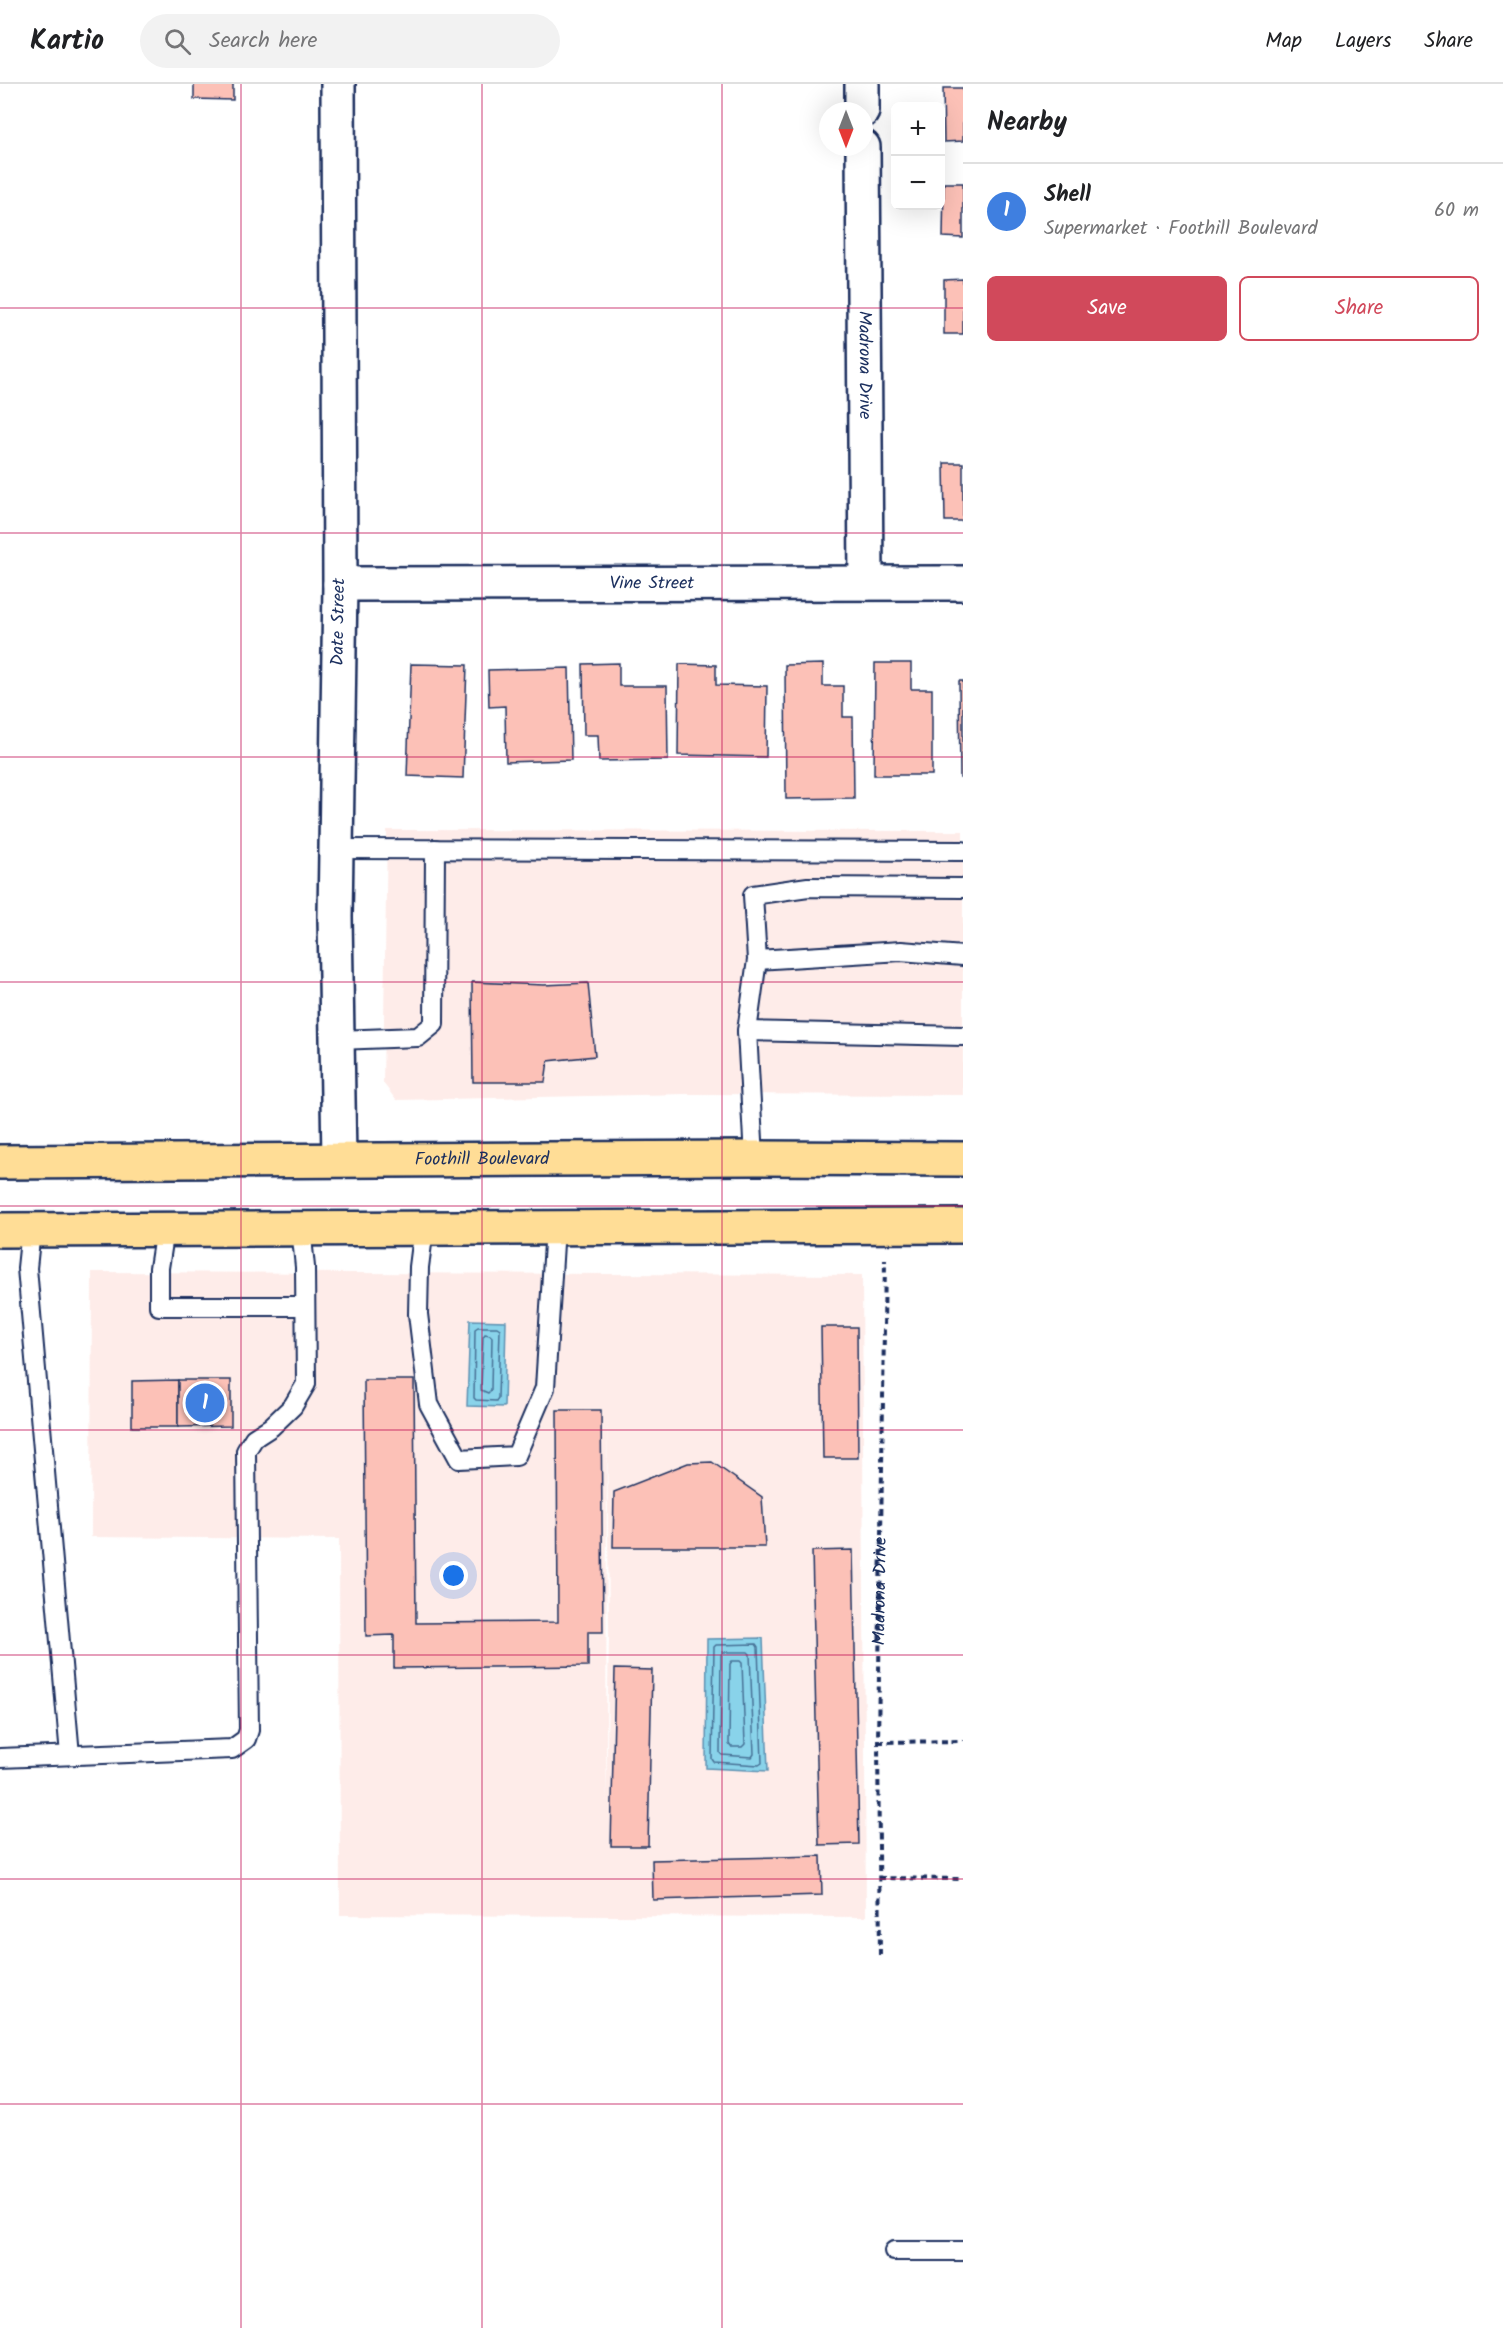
<!DOCTYPE html>
<meta charset="utf-8">
<style>
:root{--surface:#fff;--page:#f2f2f2;--text:#202124;--muted:#757577;--line:#e0e0e0;--accent:#d1495b}
body{margin:0;font-family:Kalam,sans-serif;background:var(--page);color:var(--text)}
.controls{position:absolute;right:18px;top:18px;display:grid;overflow:hidden;border-radius:9px;box-shadow:0 6px 24px #0002}
.controls button{width:54px;height:54px;display:grid;place-items:center;padding:0;border:0;border-bottom:2px solid var(--line);background:var(--surface);color:var(--text);font:30px sans-serif}
.compass{position:absolute;left:819px;top:18px;width:54px;height:54px;border-radius:50%;background:var(--surface);box-shadow:0 6px 24px #0002;rotate:180deg}
.you{position:absolute;left:454px;top:1492px;width:21px;height:21px;margin:-15px;border:4px solid #fff;border-radius:50%;background:#1a73e8;box-shadow:0 0 0 9px #1a73e833}
.badge{display:grid;place-items:center;width:39px;height:39px;border-radius:50%;background:var(--accent);color:#fff;font-size:20px;font-weight:700}
.pin{position:absolute;translate:-50% -50%;border:3px solid #fff;box-shadow:0 2px 6px #0006}
.list{margin:0;padding:0;list-style:none}
h2{display:flex;justify-content:space-between;align-items:center;height:78px;margin:0;padding:0 24px;font-size:26px}
h2 small{font-size:20px;font-weight:400;color:var(--muted)}
.list li{display:grid;grid-template-columns:39px 1fr auto;gap:18px;align-items:center;box-sizing:border-box;height:96px;padding:0 24px;border-top:2px solid var(--line)}
.list b{display:block;font-size:22px;white-space:nowrap}
.list p{margin:0;font-size:20px;white-space:nowrap;color:var(--muted)}
.list em{font-size:20px;font-style:normal;color:var(--muted)}
.actions{display:flex;gap:12px;padding:18px 24px}
.actions a{flex:1;padding:14px 0;border:2px solid var(--accent);border-radius:9px;text-align:center;font-size:21px;color:var(--accent)}
.actions .main{background:var(--accent);color:#fff}
.icon{flex:none;width:33px;height:33px;fill:none;stroke:currentColor;stroke-width:2;stroke-linecap:round;stroke-linejoin:round}
.map{position:relative;flex:none;width:963px;height:2244px;overflow:hidden}
header{display:flex;align-items:center;gap:36px;box-sizing:border-box;height:84px;padding:0 30px;background:var(--surface);border-bottom:2px solid var(--line)}
header strong{font-size:28px}
nav{display:flex;gap:33px;margin-inline-start:auto;font-size:21px}
.search{width:420px;height:54px;background:var(--page);display:flex;align-items:center;gap:15px;box-sizing:border-box;padding:0 21px;border-radius:33px;color:var(--muted);font-size:22px}
main{display:flex}
aside{flex:1;background:var(--surface)}
.map>svg:first-child{display:block}
.built{fill:#feece9;fill-rule:evenodd}
.water{fill:#89d3ea;stroke:#5d91b2;stroke-width:1.5}
.lines{fill:none;stroke-linecap:round;stroke-linejoin:round}
.shore{stroke:#477196;stroke-width:1.5}
.building{fill:#fcc1b7;stroke:#1b2f5e;stroke-width:1.5}
.service-casing{stroke:#1b2f5e;stroke-width:22}
.minor-casing{stroke:#1b2f5e;stroke-width:38}
.primary-casing{stroke:#1b2f5e;stroke-width:38}
.path{stroke:#1b2f5e;stroke-width:4;stroke-dasharray:6 4.5;stroke-linecap:butt}
.service{stroke:#fff;stroke-width:18}
.minor{stroke:#fff;stroke-width:33}
.primary{stroke:#ffdd96;stroke-width:33}
.grid{fill:none;stroke:#c2185b;stroke-width:1.5;stroke-opacity:0.55}
.labels{text-anchor:middle;dominant-baseline:central;stroke-width:4.5;stroke-linejoin:round;paint-order:stroke}
.street-label{font-size:18px;fill:#1b2f5e;stroke:#fff}
</style>
<header>
<strong>Kartio</strong>
<div class="search"><svg class="icon" aria-label="search" viewBox="0 0 24 24"><circle cx="10" cy="10" r="6"/><path d="M15 15l6 6"/></svg>Search here</div>
<nav><a>Map</a><a>Layers</a><a>Share</a></nav>
</header>
<main>
<div class="map">
<svg width="963" height="2244" viewBox="0 0 963 2244">
<rect width="100%" height="100%" fill="#fff"/>
<filter id="ink" filterUnits="userSpaceOnUse"><feTurbulence type="fractalNoise" baseFrequency=".0167" numOctaves="2"/><feDisplacementMap in="SourceGraphic" scale="12" xChannelSelector="R" yChannelSelector="G"/><feConvolveMatrix kernelMatrix="1 2 1 2 8 2 1 2 1" color-interpolation-filters="sRGB"/></filter>
<g filter="url(#ink)">
<g class="built">
<polygon points="387,746 963,747 963,1011 687,1010 396,1016 383,999"/>
<path d="M92 1188 862 1191 866 1833 340 1831 339 1455 91 1453ZM607 1332 609 1551 606 1721 607 1333Z"/>
</g>
<g class="water">
<polygon points="470,1236 506,1237 504,1323 467,1322"/>
<polygon points="763,1554 768,1687 706,1684 707,1555"/>
</g>
<g class="lines">
<g class="shore">
<polygon points="478,1243 497,1243 500,1245 498,1314 496,1317 476,1316 474,1314 475,1245"/>
<polygon points="485,1250 490,1251 492,1253 491,1306 488,1309 481,1306 483,1253"/>
<polygon points="756,1560 758,1563 762,1679 759,1681 714,1678 712,1675 714,1563 716,1561"/>
<polygon points="723,1568 748,1568 750,1570 754,1670 752,1673 722,1671 720,1669 721,1571"/>
<polygon points="732,1577 740,1577 742,1579 745,1660 742,1663 731,1663 729,1660 730,1580"/>
</g>
</g>
<g class="building">
<polygon points="194,0 233,0 233,16 194,15"/>
<polygon points="943,4 963,4 963,57 944,58"/>
<polygon points="944,99 963,99 963,154 943,153"/>
<polygon points="963,195 963,250 944,250 944,196"/>
<polygon points="944,379 963,379 963,437 945,437"/>
<polygon points="619,579 619,602 667,602 668,676 599,677 598,651 584,651 583,580"/>
<polygon points="875,579 911,579 911,605 932,605 932,691 874,691"/>
<polygon points="411,580 467,581 463,694 407,692"/>
<polygon points="679,580 716,581 716,601 767,602 766,673 678,671"/>
<polygon points="823,580 823,602 843,602 843,633 853,633 854,714 786,715 785,581"/>
<polygon points="569,584 571,676 506,678 505,622 489,623 488,586"/>
<polygon points="959,597 963,597 963,694 960,694"/>
<polygon points="472,898 544,901 588,899 595,972 548,977 545,998 473,998"/>
<polygon points="821,1243 857,1243 858,1374 823,1374"/>
<polygon points="178,1296 178,1343 132,1343 132,1297"/>
<polygon points="178,1296 231,1296 231,1342 178,1343"/>
<polygon points="364,1296 414,1296 416,1539 558,1538 557,1326 601,1326 603,1548 588,1548 588,1582 394,1584 394,1551 366,1552"/>
<polygon points="712,1378 762,1413 765,1463 613,1463 614,1408 688,1379"/>
<polygon points="853,1466 859,1760 819,1761 812,1467"/>
<polygon points="615,1585 652,1586 648,1762 611,1762"/>
<polygon points="821,1772 822,1811 653,1816 652,1776"/>
</g>
<g class="lines">
<g class="service-casing">
<g id="service">
<polyline points="335,765 963,767"/>
<polyline points="757,876 901,867 963,872"/>
<polyline points="747,947 757,876 753,811 808,803 963,804"/>
<polyline points="337,956 418,953 434,940 435,765"/>
<polyline points="754,1074 747,947 963,952"/>
<polyline points="424,1144 419,1183 418,1230 429,1320 459,1375 516,1372 545,1304 555,1143"/>
<polyline points="165,1145 159,1184 159,1222 305,1222"/>
<polyline points="31,1146 27,1184 70,1671"/>
<polyline points="0,1674 232,1665 246,1655 249,1646 246,1367 254,1354 271,1343 293,1322 306,1300 305,1183 301,1144"/>
<polyline points="894,2167 963,2167"/>
</g>
</g>
<g class="minor-casing">
<g id="minor">
<polyline points="338,0 340,500 335,833 339,1075"/>
<polyline points="862,0 862,27"/>
<path id="s2" d="M863 63 866 499"/>
<path id="s3" d="M340 500 963 499"/>
</g>
</g>
<g class="primary-casing">
<g id="primary">
<path id="s4" d="M0 1078 754 1074 963 1075"/>
<polyline points="0,1146 963,1142"/>
</g>
</g>
<g class="path">
<polyline points="878,1658 963,1657"/>
<polyline points="879,1794 963,1795"/>
<path id="s1" d="M880 1871 878 1658 885 1176"/>
</g>
<use href="#service" class="service"/>
<use href="#minor" class="minor"/>
<use href="#primary" class="primary"/>
</g>
</g>
<path class="grid" d="M241 0V2244M482 0V2244M722 0V2244M0 224H963M0 449H963M0 673H963M0 898H963M0 1122H963M0 1346H963M0 1571H963M0 1795H963M0 2020H963"/>
<g class="labels">
<g class="street-label">
<text stroke="none"><textPath href="#s2" startOffset="218">Madrona Drive</textPath></text>
<text stroke="none"><textPath href="#s3" startOffset="312">Vine Street</textPath></text>
<text transform="translate(339 538) rotate(-89)">Date Street</text>
<text stroke="none"><textPath href="#s4" startOffset="482">Foothill Boulevard</textPath></text>
<text stroke="none"><textPath href="#s1" startOffset="364">Madrona Drive</textPath></text>
</g>
</g>
</svg>
<div class="controls">
<button>+</button>
<button>−</button>
</div>
<svg class="compass" viewBox="-18 -18 36 36"><path d="M0-13l5 13h-10z" fill="#e53935"/><path d="M0 13l5-13h-10z" fill="#757577"/></svg>
<div class="you"></div>
<div class="pin badge" style="left:205px;top:1319px;background:#3f7fe0">1</div>
</div>
<aside>
<h2>Nearby<small></small></h2>
<ul class="list">
<li><span class="badge" style="background:#3f7fe0">1</span><div><b>Shell</b><p>Supermarket · Foothill Boulevard</p></div><em>60 m</em></li>
</ul>
<div class="actions"><a class="main">Save</a><a>Share</a></div>
</aside>
</main>
